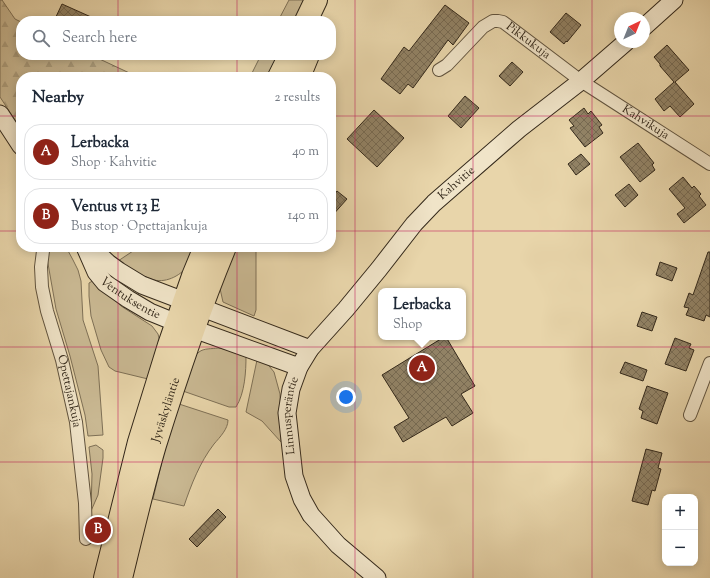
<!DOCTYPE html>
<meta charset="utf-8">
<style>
:root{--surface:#fff;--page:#f2f2f3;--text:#1f2937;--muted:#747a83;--line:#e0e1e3;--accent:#8f2418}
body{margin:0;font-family:"Sorts Mill Goudy",serif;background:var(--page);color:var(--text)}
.controls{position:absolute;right:12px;bottom:12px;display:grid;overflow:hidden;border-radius:8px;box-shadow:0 2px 10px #0003}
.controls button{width:36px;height:36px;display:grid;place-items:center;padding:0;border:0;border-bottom:1px solid var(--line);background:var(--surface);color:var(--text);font:20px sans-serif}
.compass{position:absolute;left:614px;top:12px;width:36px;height:36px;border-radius:50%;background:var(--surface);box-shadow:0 2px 10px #0003;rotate:43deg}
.you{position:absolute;left:346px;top:397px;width:14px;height:14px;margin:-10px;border:3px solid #fff;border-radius:50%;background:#1a73e8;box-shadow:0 0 0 6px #1a73e833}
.badge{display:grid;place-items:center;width:26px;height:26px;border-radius:50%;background:var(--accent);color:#fff;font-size:13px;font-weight:700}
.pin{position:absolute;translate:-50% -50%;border:2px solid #fff;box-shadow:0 1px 4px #0006}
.popup{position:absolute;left:378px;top:288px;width:88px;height:52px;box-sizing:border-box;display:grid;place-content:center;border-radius:8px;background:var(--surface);filter:drop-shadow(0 1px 3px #0005);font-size:13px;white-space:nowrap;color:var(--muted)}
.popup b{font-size:15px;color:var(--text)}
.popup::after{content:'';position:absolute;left:50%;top:100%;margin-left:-8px;border:8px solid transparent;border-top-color:var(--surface)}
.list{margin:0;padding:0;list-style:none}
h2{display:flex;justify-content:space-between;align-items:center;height:52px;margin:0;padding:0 16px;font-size:17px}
h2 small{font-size:13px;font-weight:400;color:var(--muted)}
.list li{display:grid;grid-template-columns:26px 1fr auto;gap:12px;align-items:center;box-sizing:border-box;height:56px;margin:0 8px 8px;padding:0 8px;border:1px solid var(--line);border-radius:16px}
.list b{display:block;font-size:15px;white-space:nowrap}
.list p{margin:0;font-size:13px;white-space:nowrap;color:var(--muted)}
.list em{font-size:13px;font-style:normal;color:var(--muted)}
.icon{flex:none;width:22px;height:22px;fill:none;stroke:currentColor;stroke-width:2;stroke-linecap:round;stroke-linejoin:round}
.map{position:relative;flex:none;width:710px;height:578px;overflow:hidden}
.search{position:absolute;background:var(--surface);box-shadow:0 2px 10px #0003;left:16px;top:16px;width:320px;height:44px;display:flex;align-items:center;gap:10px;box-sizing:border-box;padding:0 14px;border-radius:16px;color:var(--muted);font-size:15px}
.panel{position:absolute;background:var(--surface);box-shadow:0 2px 10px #0003;left:16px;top:72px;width:320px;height:180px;border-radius:16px}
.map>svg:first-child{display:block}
.green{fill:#c9b892;stroke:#7e7056}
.forest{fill:url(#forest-firs);stroke:#7e7056}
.building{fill:url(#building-cross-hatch);stroke:#33281a}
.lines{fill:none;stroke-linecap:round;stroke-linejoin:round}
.street-casing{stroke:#60533e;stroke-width:14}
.secondary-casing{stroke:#33281a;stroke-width:19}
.highway-casing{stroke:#33281a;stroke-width:24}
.street{stroke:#f0e4c8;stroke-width:12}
.secondary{stroke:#f0e4c8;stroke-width:17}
.highway{stroke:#e8d5aa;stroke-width:22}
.grid{fill:none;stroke:#c2185b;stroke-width:1;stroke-opacity:0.55}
.labels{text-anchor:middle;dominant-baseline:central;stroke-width:3.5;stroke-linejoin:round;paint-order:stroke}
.street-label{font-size:12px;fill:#33281a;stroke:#f0e4c8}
</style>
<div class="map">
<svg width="710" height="578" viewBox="0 0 710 578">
<defs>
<pattern id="forest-firs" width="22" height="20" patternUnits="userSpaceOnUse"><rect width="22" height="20" fill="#c9b892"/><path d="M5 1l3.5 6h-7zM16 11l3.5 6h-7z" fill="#ad9e7d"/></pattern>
<pattern id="building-cross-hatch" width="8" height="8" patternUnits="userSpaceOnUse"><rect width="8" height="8" fill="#918265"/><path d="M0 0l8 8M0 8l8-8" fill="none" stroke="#776a52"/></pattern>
</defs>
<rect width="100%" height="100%" fill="#e8d5aa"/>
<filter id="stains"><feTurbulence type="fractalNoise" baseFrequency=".005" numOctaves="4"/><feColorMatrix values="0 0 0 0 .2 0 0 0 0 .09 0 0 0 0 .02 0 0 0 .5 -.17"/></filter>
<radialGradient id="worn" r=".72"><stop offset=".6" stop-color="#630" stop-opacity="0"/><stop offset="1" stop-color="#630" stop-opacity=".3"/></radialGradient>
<g class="green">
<polygon points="289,0 309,0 299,21 278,21"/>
<polygon points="261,55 283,55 273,77 250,77"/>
<polygon points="50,247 66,247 73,260 78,270 81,281 83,320 98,366 103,435 88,436 85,415 70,356 56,309 47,258"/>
<path d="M139 247H196C194 252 192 259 189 264 182 275 167 283 154 280 141 276 129 268 118 261Z"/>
<polygon points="233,247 256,247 256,310 254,316 223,302 219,284"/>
<polygon points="96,279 105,291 121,306 152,326 158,334 160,342 148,379 115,371 109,367 101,350 91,316 89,296 89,283"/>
<path d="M218 348 231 350 246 356C246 371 245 393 236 407H229L180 390C185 379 190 359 199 352 204 348 212 349 218 348Z"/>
<polygon points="257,360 265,361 274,372 280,394 281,442 262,421 246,412"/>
<path d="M176 403 228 420C228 429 220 437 214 444 200 462 191 485 184 506L153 499Z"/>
<polygon points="96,445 103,450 103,458 98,495 91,511 92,474 89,447"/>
</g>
<polygon class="forest" points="0,0 2,0 15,19 21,22 21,55 91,55 138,77 21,77 21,129 0,97"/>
<g class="building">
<polygon points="62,4 100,21 54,21"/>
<polygon points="445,5 469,23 453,45 448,40 413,88 408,84 400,94 381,79 404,47 409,51"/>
<polygon points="566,13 581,25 567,42 566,41 564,44 550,32"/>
<polygon points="667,45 689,70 675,82 694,104 680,117 670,106 664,111 655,99 674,82 660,66 660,64 654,57"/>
<polygon points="512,62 523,72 510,86 499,76"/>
<polygon points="465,96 479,108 461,128 448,116"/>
<polygon points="584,108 588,114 591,111 602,125 599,127 603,133 585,147 570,128 574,126 569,120"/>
<polygon points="374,110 404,138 377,167 347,139"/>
<polygon points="638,143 654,163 652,165 655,170 640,182 620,157"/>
<polygon points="581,154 590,164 576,175 568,164"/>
<polygon points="683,177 692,188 694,186 701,194 699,196 706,205 684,223 677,214 685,208 669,189"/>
<polygon points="629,184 638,195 625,207 615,195"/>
<polygon points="337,191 347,199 331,217 331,198"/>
<polygon points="708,252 710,252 710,317 706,315 704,321 686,315 689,308 684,307 689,293 693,295"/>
<polygon points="660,262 677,268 672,281 656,275"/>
<polygon points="642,312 657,317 652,331 637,326"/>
<polygon points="444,337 446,337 475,386 461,394 473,413 452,426 446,417 403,442 394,427 409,418 382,375"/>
<polygon points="675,338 691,344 689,348 694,350 686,371 665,364"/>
<polygon points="625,362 647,370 643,381 620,373"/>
<polygon points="647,386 668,393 657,424 641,418 643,411 639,409"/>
<polygon points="646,449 662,453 658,468 661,469 655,491 652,490 648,505 632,501"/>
<polygon points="218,509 226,517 197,547 189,539"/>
</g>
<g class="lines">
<g class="street-casing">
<g id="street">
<path id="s1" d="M439 70 447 65 483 27 493 21H498L503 22 581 81 710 164"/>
<path id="s2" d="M44 247 43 251 41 267 42 287 47 311 62 360 76 422 85 503 86 539"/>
<polyline points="690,415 710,363"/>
</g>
</g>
<g class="secondary-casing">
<g id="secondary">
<polyline points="644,27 674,0"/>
<polyline points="0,114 21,146"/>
<path id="s3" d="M85 247 96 272 105 283 128 299 150 312 177 323 299 367"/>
<polyline points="91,247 108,263 119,271 142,285 310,349"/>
<path id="s4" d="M377 578 338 545 311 515 302 499 294 476 287 413 291 389 299 367 310 349 346 309 379 269 414 224 434 203 519 129 581 81 626 42"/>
</g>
</g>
<g class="highway-casing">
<g id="highway">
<polyline points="306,21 316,0"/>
<polyline points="279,77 290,55"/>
<polyline points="299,77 308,55"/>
<polyline points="105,578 139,442 169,345 193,276 205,247"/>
<path id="s5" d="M121 578C132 534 142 489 155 445 176 378 198 312 225 247"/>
</g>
</g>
<use href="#street" class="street"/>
<use href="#secondary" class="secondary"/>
<use href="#highway" class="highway"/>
</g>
<path class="grid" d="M118 0V21M237 0V21M355 0V578M473 0V578M592 0V578M118 55V77M237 55V77M0 116H21M331 116H710M0 231H21M331 231H710M118 247V578M237 247V578M0 347H710M0 462H710"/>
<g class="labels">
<g class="street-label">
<text stroke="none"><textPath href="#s1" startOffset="115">Pikkukuja</textPath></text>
<text stroke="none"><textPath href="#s1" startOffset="258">Kahvikuja</textPath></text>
<text stroke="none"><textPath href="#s4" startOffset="488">Kahvitie</textPath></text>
<text stroke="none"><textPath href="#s3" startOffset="71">Ventuksentie</textPath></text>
<text stroke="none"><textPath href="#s2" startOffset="148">Opettajankuja</textPath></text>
<text stroke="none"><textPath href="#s5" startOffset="174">Jyväskyläntie</textPath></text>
<text stroke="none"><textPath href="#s4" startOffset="195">Linnusperäntie</textPath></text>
</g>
</g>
<rect width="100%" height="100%" filter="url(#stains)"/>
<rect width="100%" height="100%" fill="url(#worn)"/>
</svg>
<div class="controls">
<button>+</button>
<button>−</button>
</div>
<svg class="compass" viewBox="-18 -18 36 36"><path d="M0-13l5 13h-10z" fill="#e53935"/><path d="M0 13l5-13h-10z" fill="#747a83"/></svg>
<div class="you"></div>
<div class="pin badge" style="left:422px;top:368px">A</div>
<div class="popup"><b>Lerbacka</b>Shop</div>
<div class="pin badge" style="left:98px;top:530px">B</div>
<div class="search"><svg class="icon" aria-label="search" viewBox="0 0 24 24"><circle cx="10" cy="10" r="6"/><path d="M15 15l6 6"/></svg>Search here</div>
<section class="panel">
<h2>Nearby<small>2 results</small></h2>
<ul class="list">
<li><span class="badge">A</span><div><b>Lerbacka</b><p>Shop · Kahvitie</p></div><em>40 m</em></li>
<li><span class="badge">B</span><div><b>Ventus vt 13 E</b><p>Bus stop · Opettajankuja</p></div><em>140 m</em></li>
</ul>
</section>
</div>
